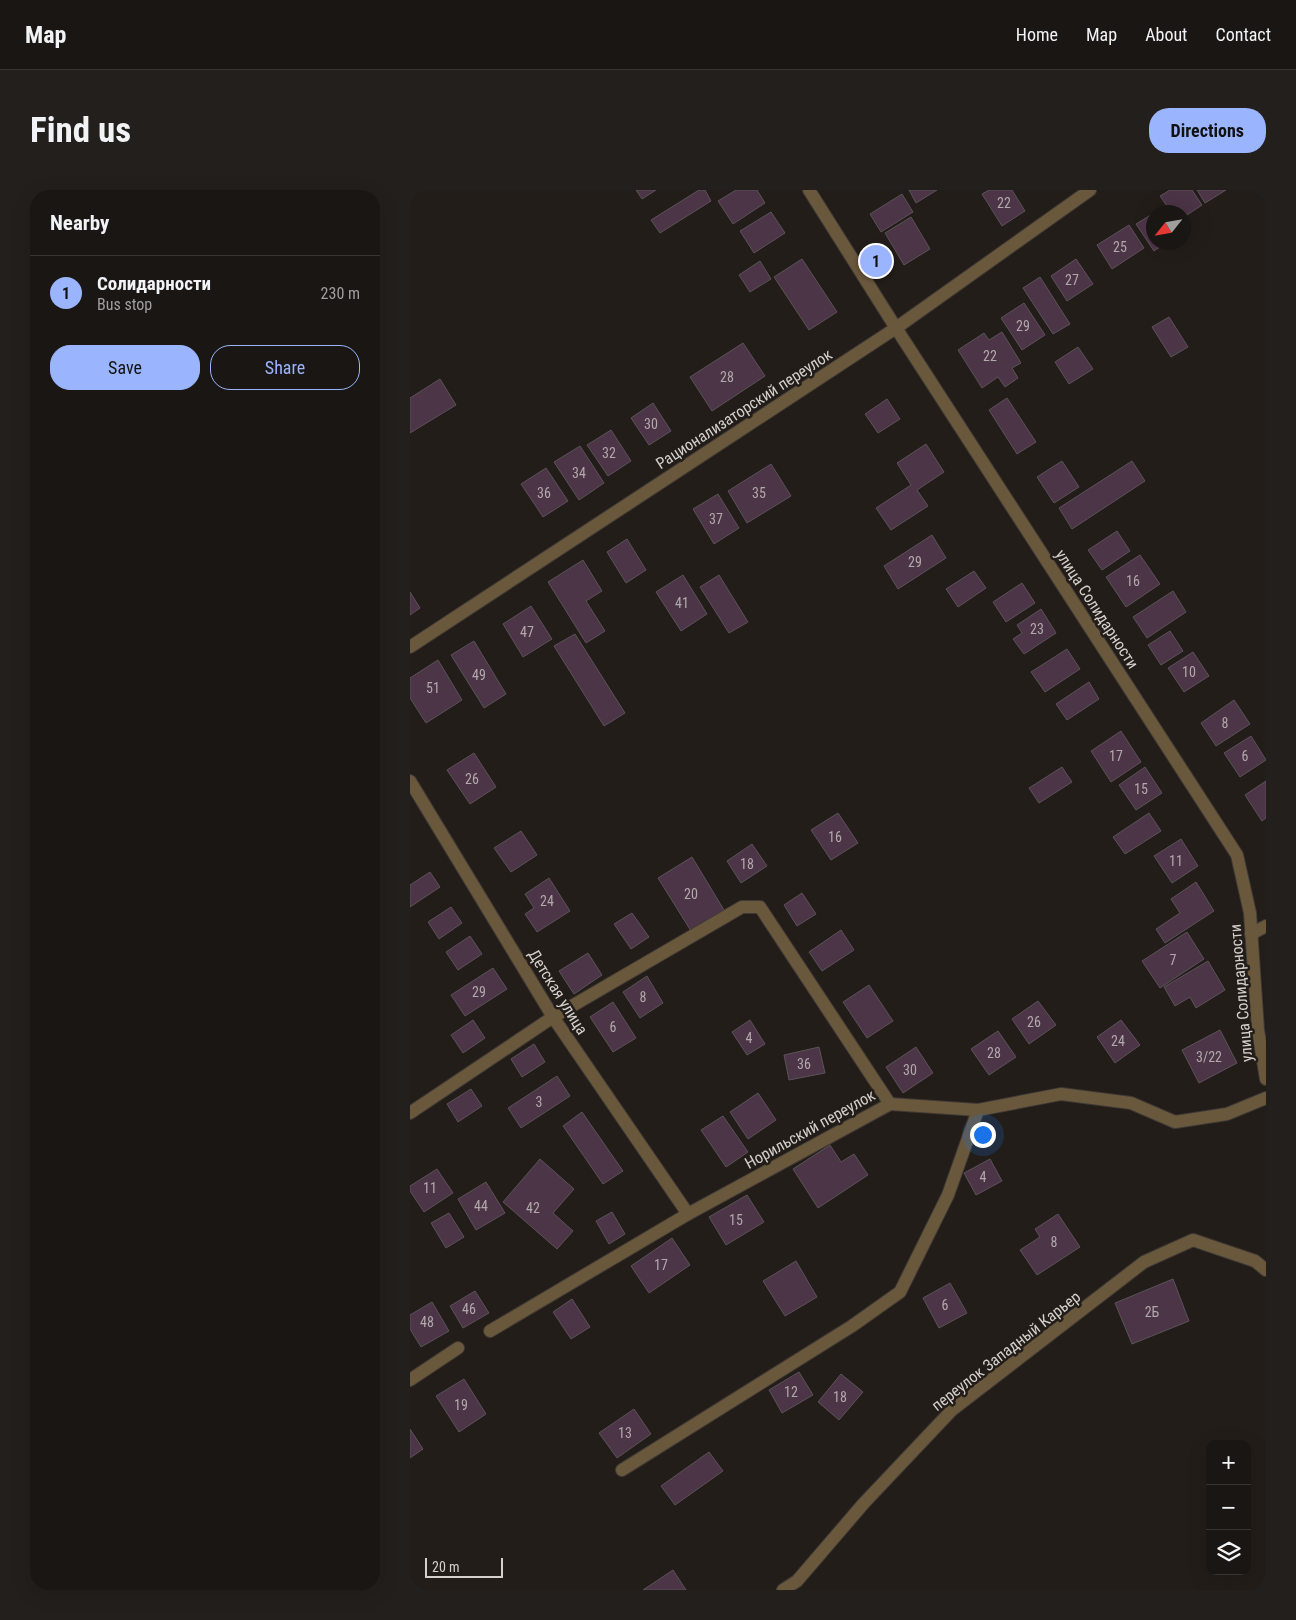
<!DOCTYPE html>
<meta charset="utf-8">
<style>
:root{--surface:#1a1613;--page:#231f1c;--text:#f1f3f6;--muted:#9f9fa0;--line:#383533;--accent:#9ab5fd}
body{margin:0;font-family:"Roboto Condensed",sans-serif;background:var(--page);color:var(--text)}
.controls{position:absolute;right:15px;bottom:15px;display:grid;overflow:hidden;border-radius:10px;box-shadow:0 5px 20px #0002}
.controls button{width:45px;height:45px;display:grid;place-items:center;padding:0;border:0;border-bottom:1px solid var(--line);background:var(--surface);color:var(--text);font:25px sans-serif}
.compass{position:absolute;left:736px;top:15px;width:45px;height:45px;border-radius:50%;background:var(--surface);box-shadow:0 5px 20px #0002;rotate:239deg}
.scale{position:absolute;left:15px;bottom:12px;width:78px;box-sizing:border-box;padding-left:5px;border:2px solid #d4d0cd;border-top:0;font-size:14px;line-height:18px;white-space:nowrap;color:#d4d0cd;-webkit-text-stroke:4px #231d19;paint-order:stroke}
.you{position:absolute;left:572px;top:944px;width:18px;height:18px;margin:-12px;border:4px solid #fff;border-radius:50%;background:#1a73e8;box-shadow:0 0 0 8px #1a73e833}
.badge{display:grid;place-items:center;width:32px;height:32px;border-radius:50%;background:var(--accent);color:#111;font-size:16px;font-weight:700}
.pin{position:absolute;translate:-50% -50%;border:2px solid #fff;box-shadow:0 1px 5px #0006}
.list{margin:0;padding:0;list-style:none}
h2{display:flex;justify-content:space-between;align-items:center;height:65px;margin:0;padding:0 20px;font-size:21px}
h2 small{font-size:16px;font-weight:400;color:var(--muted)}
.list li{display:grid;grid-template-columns:32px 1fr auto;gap:15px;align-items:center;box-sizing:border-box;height:75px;padding:0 20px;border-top:1px solid var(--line)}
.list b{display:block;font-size:19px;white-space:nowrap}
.list p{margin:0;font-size:16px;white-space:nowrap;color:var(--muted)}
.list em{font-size:16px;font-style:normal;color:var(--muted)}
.actions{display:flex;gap:10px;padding:15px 20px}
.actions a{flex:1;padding:11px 0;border:1px solid var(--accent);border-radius:20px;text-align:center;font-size:18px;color:var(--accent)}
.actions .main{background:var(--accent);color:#111}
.icon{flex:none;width:28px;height:28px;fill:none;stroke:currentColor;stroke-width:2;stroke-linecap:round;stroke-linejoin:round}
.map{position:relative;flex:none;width:856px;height:1400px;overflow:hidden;border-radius:20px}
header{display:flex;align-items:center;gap:30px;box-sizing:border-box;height:70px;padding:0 25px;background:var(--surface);border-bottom:1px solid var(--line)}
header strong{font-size:24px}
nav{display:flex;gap:28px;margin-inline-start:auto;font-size:18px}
.intro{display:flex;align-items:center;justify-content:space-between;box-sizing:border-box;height:120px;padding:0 30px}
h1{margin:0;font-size:35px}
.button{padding:12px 22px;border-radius:20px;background:var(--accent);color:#111;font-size:18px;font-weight:700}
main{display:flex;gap:30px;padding:0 30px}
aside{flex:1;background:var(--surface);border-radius:20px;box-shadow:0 5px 20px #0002}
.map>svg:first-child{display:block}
.building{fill:#4d3548;stroke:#5a5358}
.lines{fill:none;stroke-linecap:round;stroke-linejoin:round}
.service-casing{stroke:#3f3a36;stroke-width:14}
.minor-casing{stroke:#3f3a36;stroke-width:14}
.service{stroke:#6a583c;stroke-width:12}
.minor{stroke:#6a583c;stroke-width:12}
.labels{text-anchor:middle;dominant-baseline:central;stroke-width:5;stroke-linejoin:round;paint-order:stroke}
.number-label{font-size:14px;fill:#b2a9ac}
.street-label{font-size:16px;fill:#d4d0cd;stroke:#231d19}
</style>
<header>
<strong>Map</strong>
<nav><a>Home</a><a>Map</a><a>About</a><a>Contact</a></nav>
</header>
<div class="intro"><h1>Find us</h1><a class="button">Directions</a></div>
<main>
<aside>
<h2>Nearby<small></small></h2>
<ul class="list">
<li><span class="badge">1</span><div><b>Солидарности</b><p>Bus stop</p></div><em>230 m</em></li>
</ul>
<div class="actions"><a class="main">Save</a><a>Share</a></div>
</aside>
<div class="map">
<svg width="856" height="1400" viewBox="0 0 856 1400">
<rect width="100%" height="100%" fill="#231d19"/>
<g class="building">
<polygon points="226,0 246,0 232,9"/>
<polygon points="289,0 295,0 301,11 250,43 241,30"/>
<polygon points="326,0 347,0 355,13 323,34 308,11"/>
<polygon points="499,0 527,0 506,13"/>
<polygon points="579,0 602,0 615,21 592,36 572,4"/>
<polygon points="760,0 782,0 792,15 774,27 774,22 761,22 750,6"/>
<polygon points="787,0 816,0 795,13"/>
<polygon points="492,4 503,22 471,42 460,24"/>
<polygon points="361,22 375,43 344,63 330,41"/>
<polygon points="744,23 744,52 757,52 744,61 726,34"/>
<polygon points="501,27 520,59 494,75 475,43"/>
<polygon points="719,35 734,58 702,79 687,55"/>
<polygon points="392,69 427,122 399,140 364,87"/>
<polygon points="666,69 683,94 657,111 641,86"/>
<polygon points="350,71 361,89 340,102 329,85"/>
<polygon points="630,87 660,134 643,144 613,98"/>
<polygon points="614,113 635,145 612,160 591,128"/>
<polygon points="759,127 778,157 761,167 742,137"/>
<polygon points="592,142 611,173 602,178 608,188 595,197 588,187 572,198 548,160 574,143 579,150"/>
<polygon points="333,153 355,186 302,221 280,187"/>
<polygon points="668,157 683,179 659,194 645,172"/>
<polygon points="30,189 46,215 0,243 0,208"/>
<polygon points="597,208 626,252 607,264 579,220"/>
<polygon points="477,209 490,229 468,243 455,224"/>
<polygon points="243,213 261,241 239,255 221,228"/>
<polygon points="201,240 221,271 198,286 177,255"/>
<polygon points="516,254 534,282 507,300 518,316 481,340 466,318 501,295 487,273"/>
<polygon points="170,256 194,293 169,310 144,272"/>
<polygon points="652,271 669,297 644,313 627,287"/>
<polygon points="722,271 735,291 662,339 649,318"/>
<polygon points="361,274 381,306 337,333 318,301"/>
<polygon points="136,278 158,311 133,327 111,294"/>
<polygon points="308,304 329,338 304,354 283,319"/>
<polygon points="707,341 720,361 692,380 678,360"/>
<polygon points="522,345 536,368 488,399 474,376"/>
<polygon points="217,349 236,380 216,393 197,362"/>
<polygon points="730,365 750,394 716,417 696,387"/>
<polygon points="173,370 192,401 176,411 195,441 176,453 138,392"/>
<polygon points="564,381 576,398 548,417 536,399"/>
<polygon points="273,385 297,424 271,441 246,402"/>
<polygon points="309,385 338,432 319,443 290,397"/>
<polygon points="612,393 625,413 596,432 583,412"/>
<polygon points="763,401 776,422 737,448 723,427"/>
<polygon points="0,402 10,418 0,425"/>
<polygon points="121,416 142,449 113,467 93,434"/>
<polygon points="631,419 646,443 614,464 603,449 612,443 607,435"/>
<polygon points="760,441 773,461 751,475 738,455"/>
<polygon points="165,444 215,523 194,536 144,456"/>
<polygon points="64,451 96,504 74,518 41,465"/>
<polygon points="657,459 670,479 635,502 621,482"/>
<polygon points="783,462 799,486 774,502 758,478"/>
<polygon points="28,470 52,510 16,533 0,508 0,488"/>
<polygon points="679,492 689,509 657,530 646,514"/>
<polygon points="824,510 840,534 806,556 791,533"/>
<polygon points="711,541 731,572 701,592 681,561"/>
<polygon points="841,546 856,570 830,587 814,563"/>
<polygon points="64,563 86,597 60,614 37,580"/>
<polygon points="652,577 662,592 629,613 619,598"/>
<polygon points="735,577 752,603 726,620 709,595"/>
<polygon points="856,591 856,628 852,631 835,605"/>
<polygon points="428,623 448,653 421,670 401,640"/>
<polygon points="739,623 751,641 715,664 703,647"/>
<polygon points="111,641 127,665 101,682 84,658"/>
<polygon points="771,649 788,676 762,693 744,666"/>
<polygon points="342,654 357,676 331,693 317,671"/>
<polygon points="282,667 314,720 281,741 248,688"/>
<polygon points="20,682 30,697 0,717 0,695"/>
<polygon points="139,688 160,721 127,742 115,724 124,718 115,704"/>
<polygon points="786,692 804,721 755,753 746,739 770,723 761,709"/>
<polygon points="392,703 406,724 387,736 374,715"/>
<polygon points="41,717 52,733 29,749 18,732"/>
<polygon points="222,723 239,747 221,759 204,734"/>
<polygon points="431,740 444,760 412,781 399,762"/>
<polygon points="777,742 794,769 750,798 732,771"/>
<polygon points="60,746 72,764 48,780 36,762"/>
<polygon points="178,763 192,785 164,804 149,781"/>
<polygon points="798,771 815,800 786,818 780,807 765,816 754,797"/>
<polygon points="83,778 97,799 55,826 41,805"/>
<polygon points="237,786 253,813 230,828 213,802"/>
<polygon points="459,795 483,831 457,848 433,812"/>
<polygon points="628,811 646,835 619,854 602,829"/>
<polygon points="203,812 226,848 203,862 180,827"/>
<polygon points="63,830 75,848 53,863 41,845"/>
<polygon points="340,830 355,854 337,865 322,842"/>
<polygon points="711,830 730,855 705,873 687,847"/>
<polygon points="810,840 827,873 789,893 772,860"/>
<polygon points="588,841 606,867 579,885 561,859"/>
<polygon points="124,854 135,872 112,887 101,869"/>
<polygon points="409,857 415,883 379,890 374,865"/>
<polygon points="506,857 523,883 493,903 476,877"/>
<polygon points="147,886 160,906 111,938 98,918"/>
<polygon points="61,899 72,916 48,932 37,914"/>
<polygon points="348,903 366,930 338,949 320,922"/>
<polygon points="172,922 213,981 193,994 153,936"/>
<polygon points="313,926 338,962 316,977 291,940"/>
<polygon points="420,955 431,972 444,964 458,985 408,1018 383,979"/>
<polygon points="130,969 164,999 143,1023 163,1041 147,1059 93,1012"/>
<polygon points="580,969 592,991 566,1005 554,983"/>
<polygon points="27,979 43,1003 14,1022 0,1001 0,996"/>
<polygon points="76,992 95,1023 66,1040 48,1009"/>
<polygon points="337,1005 354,1032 316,1055 299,1027"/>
<polygon points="202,1022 215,1044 199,1054 186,1031"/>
<polygon points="39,1023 54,1047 36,1058 21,1033"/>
<polygon points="648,1024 670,1057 627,1085 610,1060 630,1047 625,1039"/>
<polygon points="262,1048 280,1075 239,1103 221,1076"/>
<polygon points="386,1071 407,1107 375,1126 353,1091"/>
<polygon points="763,1089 779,1131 722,1154 705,1113"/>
<polygon points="540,1093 557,1123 529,1138 513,1108"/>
<polygon points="65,1101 79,1123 53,1138 40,1116"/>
<polygon points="162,1109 180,1137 161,1149 143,1122"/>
<polygon points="22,1112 39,1141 11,1157 0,1139 0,1125"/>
<polygon points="389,1182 403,1205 372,1223 359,1200"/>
<polygon points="431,1184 453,1202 429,1230 408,1212"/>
<polygon points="54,1189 76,1224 49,1242 26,1206"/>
<polygon points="224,1219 241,1244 207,1268 189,1243"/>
<polygon points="0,1239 13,1259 0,1268"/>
<polygon points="299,1262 313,1281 265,1315 251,1296"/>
<polygon points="263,1380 276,1400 233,1400"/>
</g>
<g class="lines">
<g class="service-casing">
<g id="service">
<polyline points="841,744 856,736"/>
<polyline points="0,923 143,827 332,717 350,717 480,914"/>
</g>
</g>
<g class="minor-casing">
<g id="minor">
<polyline points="399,0 486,138 827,665 840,723 848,840 856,889"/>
<polyline points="0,457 486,138 680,0"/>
<polyline points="0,591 143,827 278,1024"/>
<polyline points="80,1141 278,1024 480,914 568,920 651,904 721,913 765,932 817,924 856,908"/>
<polyline points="0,1190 48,1158"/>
<polyline points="212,1280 442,1136 490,1102 538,1005 568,920"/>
<polyline points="373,1400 387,1391 454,1313 542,1220 734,1072 783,1050 845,1071 856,1080"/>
</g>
</g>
<use href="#service" class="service"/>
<use href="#minor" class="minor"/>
</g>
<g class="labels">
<g class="number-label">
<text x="594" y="13">22</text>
<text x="710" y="57">25</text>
<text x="662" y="90">27</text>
<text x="613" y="136">29</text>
<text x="580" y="166">22</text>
<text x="317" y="187">28</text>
<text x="241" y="234">30</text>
<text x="199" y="263">32</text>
<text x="169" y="283">34</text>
<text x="134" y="303">36</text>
<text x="349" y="303">35</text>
<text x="306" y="329">37</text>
<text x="505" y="372">29</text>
<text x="723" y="391">16</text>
<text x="272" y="413">41</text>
<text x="627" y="439">23</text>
<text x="117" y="442">47</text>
<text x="779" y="482">10</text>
<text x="69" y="485">49</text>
<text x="23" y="498">51</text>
<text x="815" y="533">8</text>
<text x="706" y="566">17</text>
<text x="835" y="566">6</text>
<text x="62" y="589">26</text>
<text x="731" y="599">15</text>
<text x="425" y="647">16</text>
<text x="766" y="671">11</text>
<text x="337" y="674">18</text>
<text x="281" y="704">20</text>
<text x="137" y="711">24</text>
<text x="763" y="770">7</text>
<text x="69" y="802">29</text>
<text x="233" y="807">8</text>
<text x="624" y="832">26</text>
<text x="203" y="837">6</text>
<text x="339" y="848">4</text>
<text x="708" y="851">24</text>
<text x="584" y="863">28</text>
<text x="799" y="867">3/22</text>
<text x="394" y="874">36</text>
<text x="500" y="880">30</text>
<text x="129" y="912">3</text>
<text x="573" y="987">4</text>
<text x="20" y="998">11</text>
<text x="71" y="1016">44</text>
<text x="123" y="1018">42</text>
<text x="326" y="1030">15</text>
<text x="644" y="1052">8</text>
<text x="251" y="1075">17</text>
<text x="535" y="1115">6</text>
<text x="59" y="1119">46</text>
<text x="742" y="1122">2Б</text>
<text x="17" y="1132">48</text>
<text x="381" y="1202">12</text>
<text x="430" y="1207">18</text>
<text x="51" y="1215">19</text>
<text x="215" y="1243">13</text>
</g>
<g class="street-label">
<text transform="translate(334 219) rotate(-33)">Рационализаторский переулок</text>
<text transform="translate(687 419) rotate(57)">улица Солидарности</text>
<text transform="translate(148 802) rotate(58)">Детская улица</text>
<text transform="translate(831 803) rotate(-95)">улица Солидарности</text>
<text transform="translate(400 939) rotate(-29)">Норильский переулок</text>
<text transform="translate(596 1161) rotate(-38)">переулок Западный Карьер</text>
</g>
</g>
</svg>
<div class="controls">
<button>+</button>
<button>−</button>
<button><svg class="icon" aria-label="layers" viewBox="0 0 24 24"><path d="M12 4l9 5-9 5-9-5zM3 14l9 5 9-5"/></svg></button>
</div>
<svg class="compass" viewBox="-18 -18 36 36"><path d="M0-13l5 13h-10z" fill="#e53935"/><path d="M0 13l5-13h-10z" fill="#9f9fa0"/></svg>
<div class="scale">20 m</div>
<div class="you"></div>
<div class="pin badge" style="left:466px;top:71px">1</div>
</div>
</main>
